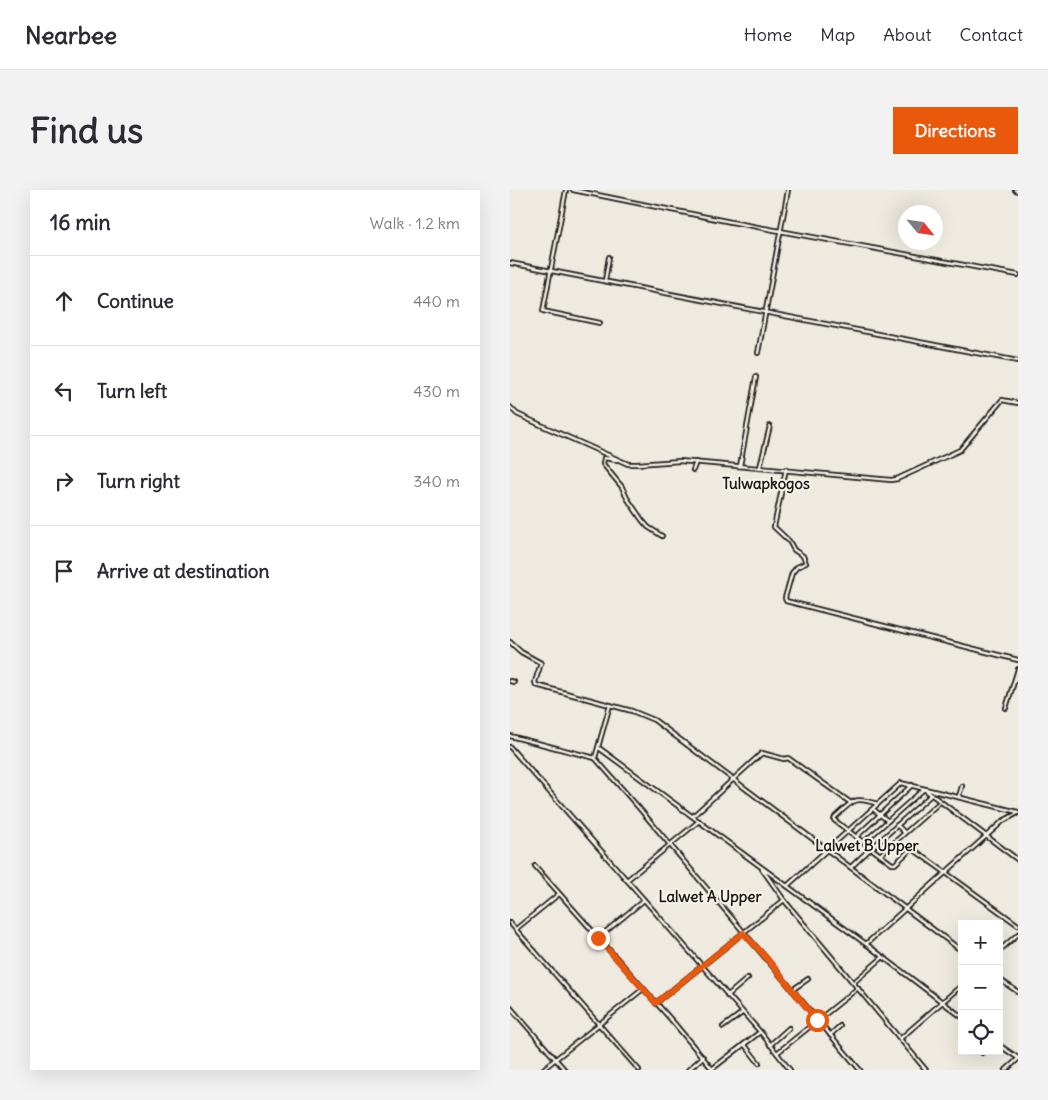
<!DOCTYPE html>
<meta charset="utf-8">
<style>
:root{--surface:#fff;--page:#f2f2f3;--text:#2b2b33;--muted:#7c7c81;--line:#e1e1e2;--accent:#ea580c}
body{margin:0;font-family:Delius,sans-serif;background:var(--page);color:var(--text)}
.controls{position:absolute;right:15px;bottom:15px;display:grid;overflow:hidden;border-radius:0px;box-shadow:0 5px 20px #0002}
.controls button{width:45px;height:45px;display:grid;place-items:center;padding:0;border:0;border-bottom:1px solid var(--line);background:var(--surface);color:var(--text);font:25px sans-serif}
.compass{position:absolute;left:388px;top:15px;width:45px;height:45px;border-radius:50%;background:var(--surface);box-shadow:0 5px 20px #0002;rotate:119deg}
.stop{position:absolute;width:15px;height:15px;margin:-11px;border:4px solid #ea580c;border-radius:50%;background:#fff}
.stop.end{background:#ea580c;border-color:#fff;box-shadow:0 1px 5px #0008}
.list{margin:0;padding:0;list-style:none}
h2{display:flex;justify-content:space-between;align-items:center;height:65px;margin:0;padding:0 20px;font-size:21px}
h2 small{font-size:16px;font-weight:400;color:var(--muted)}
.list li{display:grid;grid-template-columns:32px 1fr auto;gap:15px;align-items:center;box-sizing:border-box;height:90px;padding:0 20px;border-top:1px solid var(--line)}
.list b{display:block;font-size:19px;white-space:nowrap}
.list em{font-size:16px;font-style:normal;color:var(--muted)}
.icon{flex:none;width:28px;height:28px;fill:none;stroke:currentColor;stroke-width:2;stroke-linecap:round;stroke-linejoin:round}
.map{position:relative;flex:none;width:508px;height:880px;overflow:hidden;border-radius:0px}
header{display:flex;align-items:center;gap:30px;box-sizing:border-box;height:70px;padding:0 25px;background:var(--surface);border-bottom:1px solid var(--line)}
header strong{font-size:24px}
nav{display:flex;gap:28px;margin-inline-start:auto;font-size:18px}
.intro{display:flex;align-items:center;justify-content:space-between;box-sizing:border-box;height:120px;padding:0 30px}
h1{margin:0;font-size:35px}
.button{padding:12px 22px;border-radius:0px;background:var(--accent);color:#fff;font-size:18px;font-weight:700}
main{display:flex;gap:30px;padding:0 30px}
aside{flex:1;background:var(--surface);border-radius:0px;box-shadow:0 5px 20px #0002}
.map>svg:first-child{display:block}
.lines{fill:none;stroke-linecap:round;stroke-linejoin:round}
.minor-casing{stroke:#1c1c1c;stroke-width:6}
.minor{stroke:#f7f3e8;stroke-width:2.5}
.route{stroke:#ea580c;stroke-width:6}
.labels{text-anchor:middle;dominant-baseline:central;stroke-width:4;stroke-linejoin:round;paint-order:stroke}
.quarter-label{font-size:15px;font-weight:bold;fill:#1c1c1c;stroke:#f7f3e8}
</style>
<header>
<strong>Nearbee</strong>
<nav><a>Home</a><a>Map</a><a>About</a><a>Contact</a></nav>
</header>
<div class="intro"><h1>Find us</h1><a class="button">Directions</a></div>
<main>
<aside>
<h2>16 min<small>Walk · 1.2 km</small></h2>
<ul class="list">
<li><svg class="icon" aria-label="ahead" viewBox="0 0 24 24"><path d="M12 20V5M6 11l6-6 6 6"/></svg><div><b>Continue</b></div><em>440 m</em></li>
<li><svg class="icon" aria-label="left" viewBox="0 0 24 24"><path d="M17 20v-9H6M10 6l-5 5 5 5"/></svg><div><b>Turn left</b></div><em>430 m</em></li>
<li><svg class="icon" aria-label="right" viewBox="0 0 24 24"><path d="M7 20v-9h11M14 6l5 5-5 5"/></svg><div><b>Turn right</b></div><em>340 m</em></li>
<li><svg class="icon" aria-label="arrive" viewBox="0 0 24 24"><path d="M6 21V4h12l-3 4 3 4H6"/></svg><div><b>Arrive at destination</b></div></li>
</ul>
</aside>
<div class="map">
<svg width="508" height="880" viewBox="0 0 508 880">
<rect width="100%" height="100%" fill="#eeeae0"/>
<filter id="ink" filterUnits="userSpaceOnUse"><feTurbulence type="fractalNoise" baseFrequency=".02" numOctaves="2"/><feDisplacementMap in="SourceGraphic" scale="10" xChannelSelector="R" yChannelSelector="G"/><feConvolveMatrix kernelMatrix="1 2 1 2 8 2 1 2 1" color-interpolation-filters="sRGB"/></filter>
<g filter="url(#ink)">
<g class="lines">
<g class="minor-casing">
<g id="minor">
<polyline points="56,0 33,121 90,133"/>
<polyline points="63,0 221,32 508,85"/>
<polyline points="505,0 508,1"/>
<polyline points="0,73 508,171"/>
<polyline points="95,91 99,67"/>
<polyline points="248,163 278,0"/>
<polyline points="0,217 7,224 33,236 118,274 127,274 170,271 381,290 387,289 450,260 492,210 508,213"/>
<polyline points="106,270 94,268 93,274 112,297 117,308 132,330 138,337 152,346"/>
<polyline points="230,276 246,187"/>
<polyline points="250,277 260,236"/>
<polyline points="276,279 264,337 279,351 284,360 293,366 296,373 287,377 282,383 275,408 276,411 508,470"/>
<polyline points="183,280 186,272"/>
<polyline points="0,452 11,462 31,473 25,492 26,495 122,521 144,530 452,761"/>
<polyline points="0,491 4,492"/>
<polyline points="496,518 508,479"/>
<polyline points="0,546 85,568 100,515"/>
<polyline points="0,557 252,844 280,880"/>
<polyline points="89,558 356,754 452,827"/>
<polyline points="85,568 129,618 350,880"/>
<polyline points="414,599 508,670"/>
<polyline points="449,606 452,596"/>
<path d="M368 614C343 606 344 610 325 627L324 630 382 674H385L400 660 403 659 508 735"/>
<polyline points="363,619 378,631"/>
<polyline points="183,626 252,563 274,569 278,568 341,613"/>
<polyline points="387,635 394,642"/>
<polyline points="346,647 402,595"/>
<polyline points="354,652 414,599"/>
<polyline points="362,658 421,605"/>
<polyline points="370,665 430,612"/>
<polyline points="25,676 164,833 203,880"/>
<polyline points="341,677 361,658"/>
<polyline points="252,679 274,710 416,880"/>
<polyline points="117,690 189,631"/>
<polyline points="277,696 391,593 508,622"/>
<polyline points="0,733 129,880"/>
<polyline points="6,739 49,704"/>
<polyline points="88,748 134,710"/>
<polyline points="356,754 493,631 508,623"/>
<polyline points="489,761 508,744"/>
<polyline points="489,789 508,802"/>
<polyline points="344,792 372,768"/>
<polyline points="282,800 298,789"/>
<polyline points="217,806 238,788"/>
<polyline points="146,813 274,710"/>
<polyline points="0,817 55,880"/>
<polyline points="213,837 232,823"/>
<polyline points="320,845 330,836"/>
<polyline points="391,848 452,795"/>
<polyline points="234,854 249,873"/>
<polyline points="260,855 279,838"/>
<polyline points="489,855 508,868"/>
<polyline points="267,863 348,798"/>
<polyline points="472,863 474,861"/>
<polyline points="202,879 250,842"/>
<polyline points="32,880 133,799"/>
<polyline points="178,880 193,867"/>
<polyline points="496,880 508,869"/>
</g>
</g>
<use href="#minor" class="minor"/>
</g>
</g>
<g class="lines" filter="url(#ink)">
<polyline class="route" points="88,748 146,813 233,743 253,764 307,830"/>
</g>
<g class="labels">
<g class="quarter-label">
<text x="256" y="293">Tulwapkogos</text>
<text x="357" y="655">Lalwet B Upper</text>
<text x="200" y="706">Lalwet A Upper</text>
</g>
</g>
</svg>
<div class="controls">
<button>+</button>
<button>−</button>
<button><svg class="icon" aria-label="locate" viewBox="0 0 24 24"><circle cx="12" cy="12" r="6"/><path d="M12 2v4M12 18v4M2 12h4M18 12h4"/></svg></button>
</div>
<svg class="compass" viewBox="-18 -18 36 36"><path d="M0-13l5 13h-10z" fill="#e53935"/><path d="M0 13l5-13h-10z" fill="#7c7c81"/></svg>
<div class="stop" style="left:307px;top:830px"></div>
<div class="stop end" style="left:88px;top:748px"></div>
</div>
</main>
